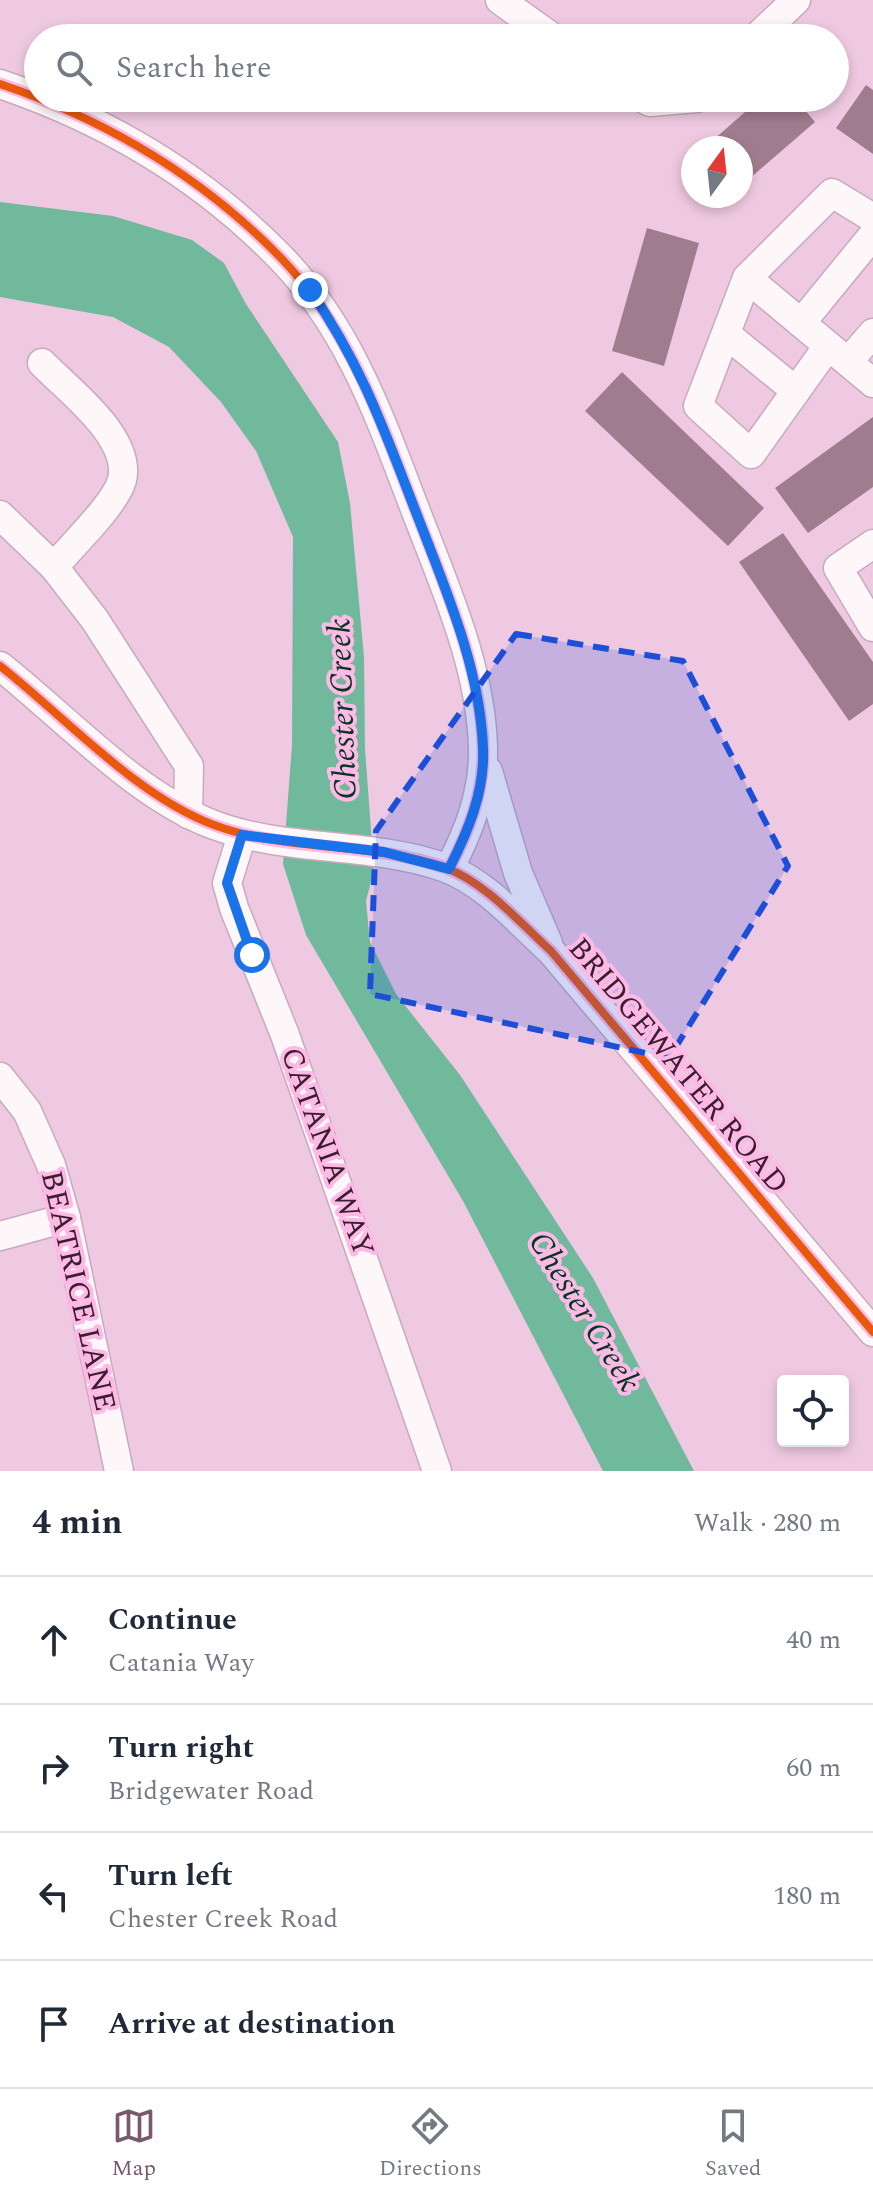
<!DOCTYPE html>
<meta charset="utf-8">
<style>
:root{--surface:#fff;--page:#f6f6f7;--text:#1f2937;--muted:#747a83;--line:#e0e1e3;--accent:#785a6d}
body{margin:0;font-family:Spectral,serif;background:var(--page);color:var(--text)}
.controls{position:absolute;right:24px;bottom:24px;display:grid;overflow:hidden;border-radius:8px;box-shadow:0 4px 12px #0003}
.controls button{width:72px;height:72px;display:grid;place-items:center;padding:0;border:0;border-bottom:2px solid var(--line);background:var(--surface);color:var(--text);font:40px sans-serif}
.compass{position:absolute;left:681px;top:136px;width:72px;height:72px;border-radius:50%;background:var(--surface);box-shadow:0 4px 12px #0003;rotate:15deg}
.stop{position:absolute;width:24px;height:24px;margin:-18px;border:6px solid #1a73e8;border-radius:50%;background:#fff}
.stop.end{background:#1a73e8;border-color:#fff;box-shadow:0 2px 8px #0008}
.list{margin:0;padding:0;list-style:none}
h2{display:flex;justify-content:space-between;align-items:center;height:104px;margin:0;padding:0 32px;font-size:34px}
h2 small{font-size:26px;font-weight:400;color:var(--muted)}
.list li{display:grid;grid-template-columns:52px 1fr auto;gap:24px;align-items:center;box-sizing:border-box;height:128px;padding:0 32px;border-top:2px solid var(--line)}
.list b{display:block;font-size:30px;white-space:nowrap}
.list p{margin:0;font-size:26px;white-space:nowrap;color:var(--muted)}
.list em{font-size:26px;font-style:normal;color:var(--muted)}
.icon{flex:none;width:44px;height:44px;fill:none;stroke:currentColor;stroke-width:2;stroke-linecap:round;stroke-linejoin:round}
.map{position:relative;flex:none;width:873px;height:1471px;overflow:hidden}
.search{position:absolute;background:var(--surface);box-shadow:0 4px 12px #0003;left:24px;right:24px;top:24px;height:88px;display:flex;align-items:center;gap:20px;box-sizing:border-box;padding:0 28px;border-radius:44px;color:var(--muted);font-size:30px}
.sheet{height:616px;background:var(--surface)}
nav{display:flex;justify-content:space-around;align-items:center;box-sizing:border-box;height:112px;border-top:2px solid var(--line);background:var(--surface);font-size:22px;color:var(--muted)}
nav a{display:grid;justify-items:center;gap:4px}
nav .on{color:var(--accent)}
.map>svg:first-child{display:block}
.water{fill:#70b99d}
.building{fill:#9f7d8e}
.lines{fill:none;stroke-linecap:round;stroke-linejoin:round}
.minor-casing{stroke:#c8aabd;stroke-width:31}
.minor{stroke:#fdf7fa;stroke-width:28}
.cycleway-casing{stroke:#ffb9e5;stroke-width:13}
.cycleway{stroke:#e8590c;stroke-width:8}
.route{stroke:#1a73e8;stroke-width:10}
.marked{fill:#1d4ed8;fill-opacity:0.2;stroke:#1d4ed8;stroke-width:6;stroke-dasharray:16 10;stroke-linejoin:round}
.labels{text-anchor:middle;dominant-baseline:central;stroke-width:8;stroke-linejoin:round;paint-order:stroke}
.street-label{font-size:30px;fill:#381e2f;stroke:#ffb9e5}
.water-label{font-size:32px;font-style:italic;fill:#023723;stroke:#ffb9e5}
</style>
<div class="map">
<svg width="873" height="1471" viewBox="0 0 873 1471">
<rect width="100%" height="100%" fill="#efc9e1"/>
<polygon class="water" points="0,202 113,216 192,240 224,263 246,304 338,442 350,503 364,657 365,749 374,870 366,901 370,942 396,994 460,1075 593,1278 694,1471 603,1471 463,1201 306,935 283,864 292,745 293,537 256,451 221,402 169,347 113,317 0,297"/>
<g class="building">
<polygon points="866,85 873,90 873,154 836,128"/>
<polygon points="761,98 795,98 815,122 741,186 741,148 704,148"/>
<polygon points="647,228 699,243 664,366 612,351"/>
<polygon points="622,372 764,508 728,546 585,411"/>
<polygon points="873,417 873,487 808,533 775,488"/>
<polygon points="783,533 873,662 873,704 849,721 739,562"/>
</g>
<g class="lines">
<g class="minor-casing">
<g id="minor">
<polyline points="500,0 553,38"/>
<polyline points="756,38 796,0"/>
<path d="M0 84C106 120 202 177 280 257 353 332 383 427 420 522 448 594 481 670 483 748 484 792 469 831 449 869"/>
<polyline points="642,98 650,102 697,98"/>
<polyline points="747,278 873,383"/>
<polyline points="801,323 873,235"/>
<polyline points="726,334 796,391"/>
<polyline points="828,346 751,454 698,406 747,278 832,193 873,218"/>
<polyline points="848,362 873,333"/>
<path d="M42 363C69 391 132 437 122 480 115 505 71 546 54 567L95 620 189 766 188 814"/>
<polyline points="0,515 54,567"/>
<polyline points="873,544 838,568 873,627"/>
<path d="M0 666C65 717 136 796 214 825 289 853 371 841 446 868 486 883 520 923 551 951L873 1332"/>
<polyline points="488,771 518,873 548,943"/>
<polyline points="242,835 227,883 234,908 285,1035 437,1471"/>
<polyline points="0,1077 27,1111 51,1165 66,1218 119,1471"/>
<polyline points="0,1236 66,1218"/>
</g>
</g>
<use href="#minor" class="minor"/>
<g class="cycleway-casing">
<g id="cycleway">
<path d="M0 84C106 120 202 177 280 257 353 332 383 427 420 522 448 594 481 670 483 748 484 792 469 831 449 869"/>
<path d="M0 666C65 717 136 796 214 825 289 853 371 841 446 868 486 883 520 923 551 951L873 1332"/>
</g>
</g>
<use href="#cycleway" class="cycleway"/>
</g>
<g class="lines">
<path class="route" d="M252 955 227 883 242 835 384 852 449 869C468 831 485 792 483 748 480 669 447 593 419 520 385 433 364 369 310 290"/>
</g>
<path class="marked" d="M516 634 683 661 788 866 669 1058 370 994 376 831Z"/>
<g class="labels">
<g class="street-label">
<text transform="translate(678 1066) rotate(50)">BRIDGEWATER ROAD</text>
<text transform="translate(327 1152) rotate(70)">CATANIA WAY</text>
<text transform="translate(78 1291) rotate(77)">BEATRICE LANE</text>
</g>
<g class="water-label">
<text transform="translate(343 709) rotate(-92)">Chester Creek</text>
<text transform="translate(584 1312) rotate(58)">Chester Creek</text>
</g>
</g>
</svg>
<div class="controls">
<button><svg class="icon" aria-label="locate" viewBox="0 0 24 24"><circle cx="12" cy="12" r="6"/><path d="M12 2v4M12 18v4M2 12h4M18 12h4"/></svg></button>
</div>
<svg class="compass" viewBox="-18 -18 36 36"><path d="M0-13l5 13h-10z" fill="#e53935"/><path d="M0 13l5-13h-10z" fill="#747a83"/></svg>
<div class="stop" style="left:252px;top:955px"></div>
<div class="stop end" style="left:310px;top:290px"></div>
<div class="search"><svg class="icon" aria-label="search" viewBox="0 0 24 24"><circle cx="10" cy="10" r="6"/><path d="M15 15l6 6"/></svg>Search here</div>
</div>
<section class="sheet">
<h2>4 min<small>Walk · 280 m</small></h2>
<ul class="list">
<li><svg class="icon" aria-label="ahead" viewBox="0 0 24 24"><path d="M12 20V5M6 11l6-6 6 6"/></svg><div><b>Continue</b><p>Catania Way</p></div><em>40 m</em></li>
<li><svg class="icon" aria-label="right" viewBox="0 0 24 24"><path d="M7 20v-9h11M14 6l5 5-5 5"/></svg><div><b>Turn right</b><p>Bridgewater Road</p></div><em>60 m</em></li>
<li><svg class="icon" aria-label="left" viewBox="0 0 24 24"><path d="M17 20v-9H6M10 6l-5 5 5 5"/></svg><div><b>Turn left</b><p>Chester Creek Road</p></div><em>180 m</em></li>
<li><svg class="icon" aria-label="arrive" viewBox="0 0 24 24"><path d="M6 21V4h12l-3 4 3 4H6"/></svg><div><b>Arrive at destination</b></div></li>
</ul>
</section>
<nav>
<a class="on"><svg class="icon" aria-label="map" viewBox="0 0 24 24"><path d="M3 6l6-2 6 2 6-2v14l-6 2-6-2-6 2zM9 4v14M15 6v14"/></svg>Map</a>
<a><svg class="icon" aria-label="directions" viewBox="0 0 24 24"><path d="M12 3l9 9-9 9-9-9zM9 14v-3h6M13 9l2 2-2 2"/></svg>Directions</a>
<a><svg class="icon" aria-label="saved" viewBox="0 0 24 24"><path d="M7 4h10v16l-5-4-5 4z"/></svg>Saved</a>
</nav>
